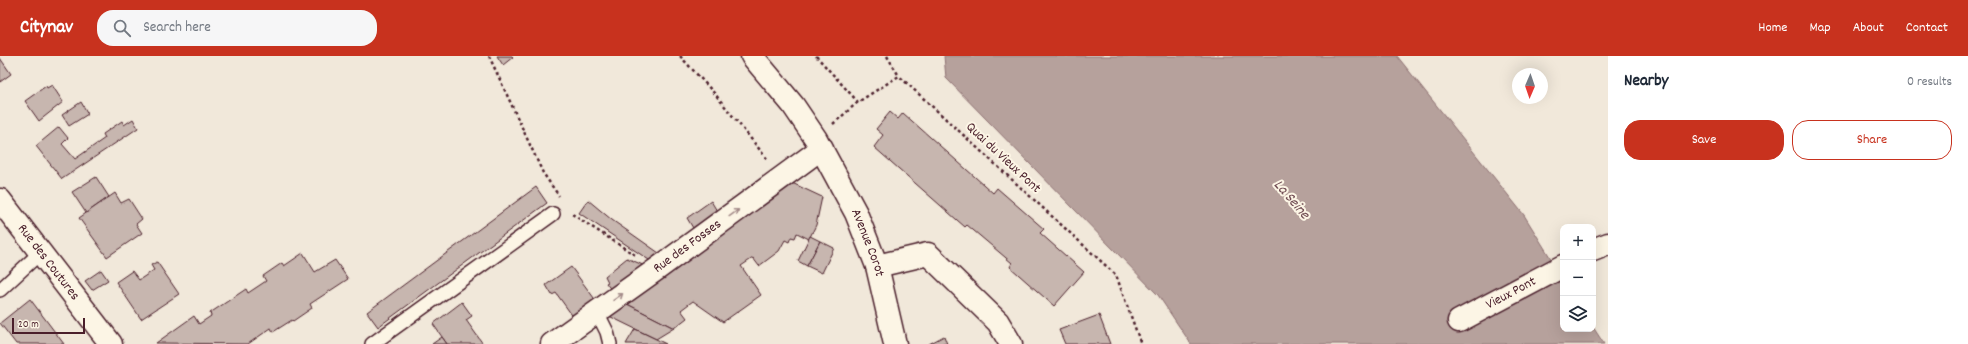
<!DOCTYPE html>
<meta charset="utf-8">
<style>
:root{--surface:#fff;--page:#f6f6f7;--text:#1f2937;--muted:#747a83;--line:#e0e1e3;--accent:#c8321e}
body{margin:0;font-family:Dekko,sans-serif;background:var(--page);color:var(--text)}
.controls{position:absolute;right:12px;bottom:12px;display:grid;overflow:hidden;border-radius:8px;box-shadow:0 4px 16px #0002}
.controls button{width:36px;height:36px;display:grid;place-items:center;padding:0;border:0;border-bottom:1px solid var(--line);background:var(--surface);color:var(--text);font:20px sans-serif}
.compass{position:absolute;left:1512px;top:12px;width:36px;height:36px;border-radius:50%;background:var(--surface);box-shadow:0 4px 16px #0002;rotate:182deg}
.scale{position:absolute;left:12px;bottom:10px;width:73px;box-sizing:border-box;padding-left:4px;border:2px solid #4a1f2b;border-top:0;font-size:11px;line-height:14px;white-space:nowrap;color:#4a1f2b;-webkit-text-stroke:3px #fcf5e5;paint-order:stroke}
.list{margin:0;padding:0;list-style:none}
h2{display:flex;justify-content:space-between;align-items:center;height:52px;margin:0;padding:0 16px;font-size:17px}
h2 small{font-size:13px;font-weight:400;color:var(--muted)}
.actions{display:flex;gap:8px;padding:12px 16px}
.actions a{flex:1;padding:9px 0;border:1px solid var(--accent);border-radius:16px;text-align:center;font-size:14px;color:var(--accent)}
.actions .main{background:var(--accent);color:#fff}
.icon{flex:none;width:22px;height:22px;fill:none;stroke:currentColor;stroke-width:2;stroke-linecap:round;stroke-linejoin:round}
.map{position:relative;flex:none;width:1608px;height:288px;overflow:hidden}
header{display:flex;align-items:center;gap:24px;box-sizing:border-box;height:56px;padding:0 20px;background:var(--accent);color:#fff}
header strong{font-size:19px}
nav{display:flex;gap:22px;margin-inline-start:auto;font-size:14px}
.search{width:280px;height:36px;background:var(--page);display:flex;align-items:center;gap:10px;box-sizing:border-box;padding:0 14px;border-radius:16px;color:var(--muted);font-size:15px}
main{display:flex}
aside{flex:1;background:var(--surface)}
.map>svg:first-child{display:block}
.water{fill:#b6a19c;stroke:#8b6d6f}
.building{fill:#c7b6af;stroke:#4a1f2b}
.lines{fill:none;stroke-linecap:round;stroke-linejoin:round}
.lane-casing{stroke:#4a1f2b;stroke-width:16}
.street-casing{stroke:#4a1f2b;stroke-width:25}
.secondary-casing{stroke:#4a1f2b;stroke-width:25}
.path{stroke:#4a1f2b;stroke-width:2.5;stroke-dasharray:3 3;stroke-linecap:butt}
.lane{stroke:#fcf5e5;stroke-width:13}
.street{stroke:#fcf5e5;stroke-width:22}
.secondary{stroke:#fcf5e5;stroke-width:22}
.oneway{stroke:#a38a88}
.labels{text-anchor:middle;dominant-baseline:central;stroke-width:4;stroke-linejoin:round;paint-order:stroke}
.street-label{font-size:14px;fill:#4a1f2b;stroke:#fcf5e5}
.water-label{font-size:15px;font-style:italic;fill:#704c53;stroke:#fcf5e5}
</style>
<header>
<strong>Citynav</strong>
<div class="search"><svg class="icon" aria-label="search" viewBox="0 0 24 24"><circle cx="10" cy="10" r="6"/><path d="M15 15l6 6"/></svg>Search here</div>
<nav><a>Home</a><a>Map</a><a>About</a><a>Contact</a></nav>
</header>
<main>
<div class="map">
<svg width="1608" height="288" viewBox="0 0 1608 288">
<rect width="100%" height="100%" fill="#f1e8da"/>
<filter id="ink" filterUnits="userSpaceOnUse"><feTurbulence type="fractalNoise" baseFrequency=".025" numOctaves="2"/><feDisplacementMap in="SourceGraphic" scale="8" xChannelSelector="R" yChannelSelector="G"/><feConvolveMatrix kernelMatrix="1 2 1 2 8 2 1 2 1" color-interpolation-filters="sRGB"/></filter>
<g filter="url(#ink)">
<polygon class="water" points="944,0 1397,0 1524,159 1563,222 1563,273 1593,273 1593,271 1604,288 1191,288 1158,239 946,22"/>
<g class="building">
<polygon points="497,0 512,0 513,1 503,9"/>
<polygon points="0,2 11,18 0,26"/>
<polygon points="52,29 63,46 39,65 25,45 46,30 47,32"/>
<polygon points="81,46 88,58 69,70 62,59"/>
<polygon points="890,56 898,63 903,57 993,137 997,132 1044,173 1040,177 1084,216 1054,250 1010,211 1012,207 967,169 965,171 874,91 883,79 876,73"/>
<polygon points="133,63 138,72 62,123 36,90 59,71 68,82 62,88 75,103 105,82 103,78 122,65 124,69"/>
<polygon points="96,121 109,141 86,157 72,136"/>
<polygon points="790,126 822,141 816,169 809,183 797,177 795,182 791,181 789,186 785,184 779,195 759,210 753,202 741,210 761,239 723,266 693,245 681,254 687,262 674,272 627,248"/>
<polygon points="536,131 547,147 378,271 367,256"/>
<polygon points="115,137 121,147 129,143 142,163 136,168 142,177 107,201 79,162"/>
<polygon points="588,144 612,164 659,197 649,204 579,157"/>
<polygon points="711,145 717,155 693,172 687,162"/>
<polygon points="810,180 820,185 807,210 798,205"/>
<polygon points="820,185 834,192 822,217 807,210"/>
<polygon points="303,197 315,216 335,204 348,223 310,248 312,252 293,265 292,264 273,276 271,272 248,288 156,287 194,260 199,268 211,260 210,257 246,233 248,237 266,225 263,220 282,207 284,210"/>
<polygon points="627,202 645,210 612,235 606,227 608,226 605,220"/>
<polygon points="157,206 179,238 141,263 116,226 132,215 139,224 154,214 151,209"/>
<polygon points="571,211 597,246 574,262 556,237 552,239 546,229"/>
<polygon points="101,214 108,224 92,234 85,225"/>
<polygon points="30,243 64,288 16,288 0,267"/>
<polygon points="462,246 472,260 466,264 483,288 447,288 433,268"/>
<polygon points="627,248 674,272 656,283 609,260"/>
<polygon points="1099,259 1110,288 1065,288 1059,274"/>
<polygon points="635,273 656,283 666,288 626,288"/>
<polygon points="944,280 947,288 929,288"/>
<polygon points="442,281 447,288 432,288"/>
</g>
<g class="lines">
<g class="lane-casing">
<g id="lane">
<polyline points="0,234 41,196"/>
<polyline points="597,256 607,276 610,288"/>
<polyline points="372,288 553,158"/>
</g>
</g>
<g class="street-casing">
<g id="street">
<path id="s1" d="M0 144 111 288"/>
<polyline points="1593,194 1608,188"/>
<polyline points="877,210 928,198 998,266 1011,288"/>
<path id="s2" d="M1459 265 1563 210"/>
<path id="s3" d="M552 288 657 213 822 92"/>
</g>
</g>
<g class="secondary-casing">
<g id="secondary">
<path id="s4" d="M752 0 793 49 816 83 856 157 877 210 895 288"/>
</g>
</g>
<g class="path">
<polyline points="489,0 543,117 559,140"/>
<polyline points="680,0 715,38 768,104"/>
<polyline points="816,0 858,46"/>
<polyline points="887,0 899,20"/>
<polyline points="833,68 858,46 899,20 1116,219 1141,288"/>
<polyline points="572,158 635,199"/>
</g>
<use href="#lane" class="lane"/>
<use href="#street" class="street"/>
<use href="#secondary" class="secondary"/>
</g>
<defs><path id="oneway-shaft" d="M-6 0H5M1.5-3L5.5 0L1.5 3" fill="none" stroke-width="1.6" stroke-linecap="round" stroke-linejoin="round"/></defs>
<g class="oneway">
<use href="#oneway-shaft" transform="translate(734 157) rotate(-36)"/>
<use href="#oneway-shaft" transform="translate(618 241) rotate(-35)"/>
</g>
</g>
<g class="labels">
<g class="street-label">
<text transform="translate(1003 102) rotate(43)">Quai du Vieux Pont</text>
<text stroke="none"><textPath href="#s4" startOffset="221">Avenue Corot</textPath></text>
<text stroke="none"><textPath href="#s3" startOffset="167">Rue des Fosses</textPath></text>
<text stroke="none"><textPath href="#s1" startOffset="79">Rue des Coutures</textPath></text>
<text stroke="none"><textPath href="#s2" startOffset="59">Vieux Pont</textPath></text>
</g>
<g class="water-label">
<text transform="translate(1291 144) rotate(49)">La Seine</text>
</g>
</g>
</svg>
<div class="controls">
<button>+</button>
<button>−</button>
<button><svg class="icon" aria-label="layers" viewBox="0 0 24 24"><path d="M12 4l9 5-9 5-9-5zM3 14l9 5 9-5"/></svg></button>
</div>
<svg class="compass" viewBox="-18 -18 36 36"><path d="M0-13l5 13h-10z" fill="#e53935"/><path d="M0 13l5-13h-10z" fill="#747a83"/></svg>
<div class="scale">20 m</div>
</div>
<aside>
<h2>Nearby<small>0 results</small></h2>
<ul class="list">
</ul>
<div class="actions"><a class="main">Save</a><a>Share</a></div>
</aside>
</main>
